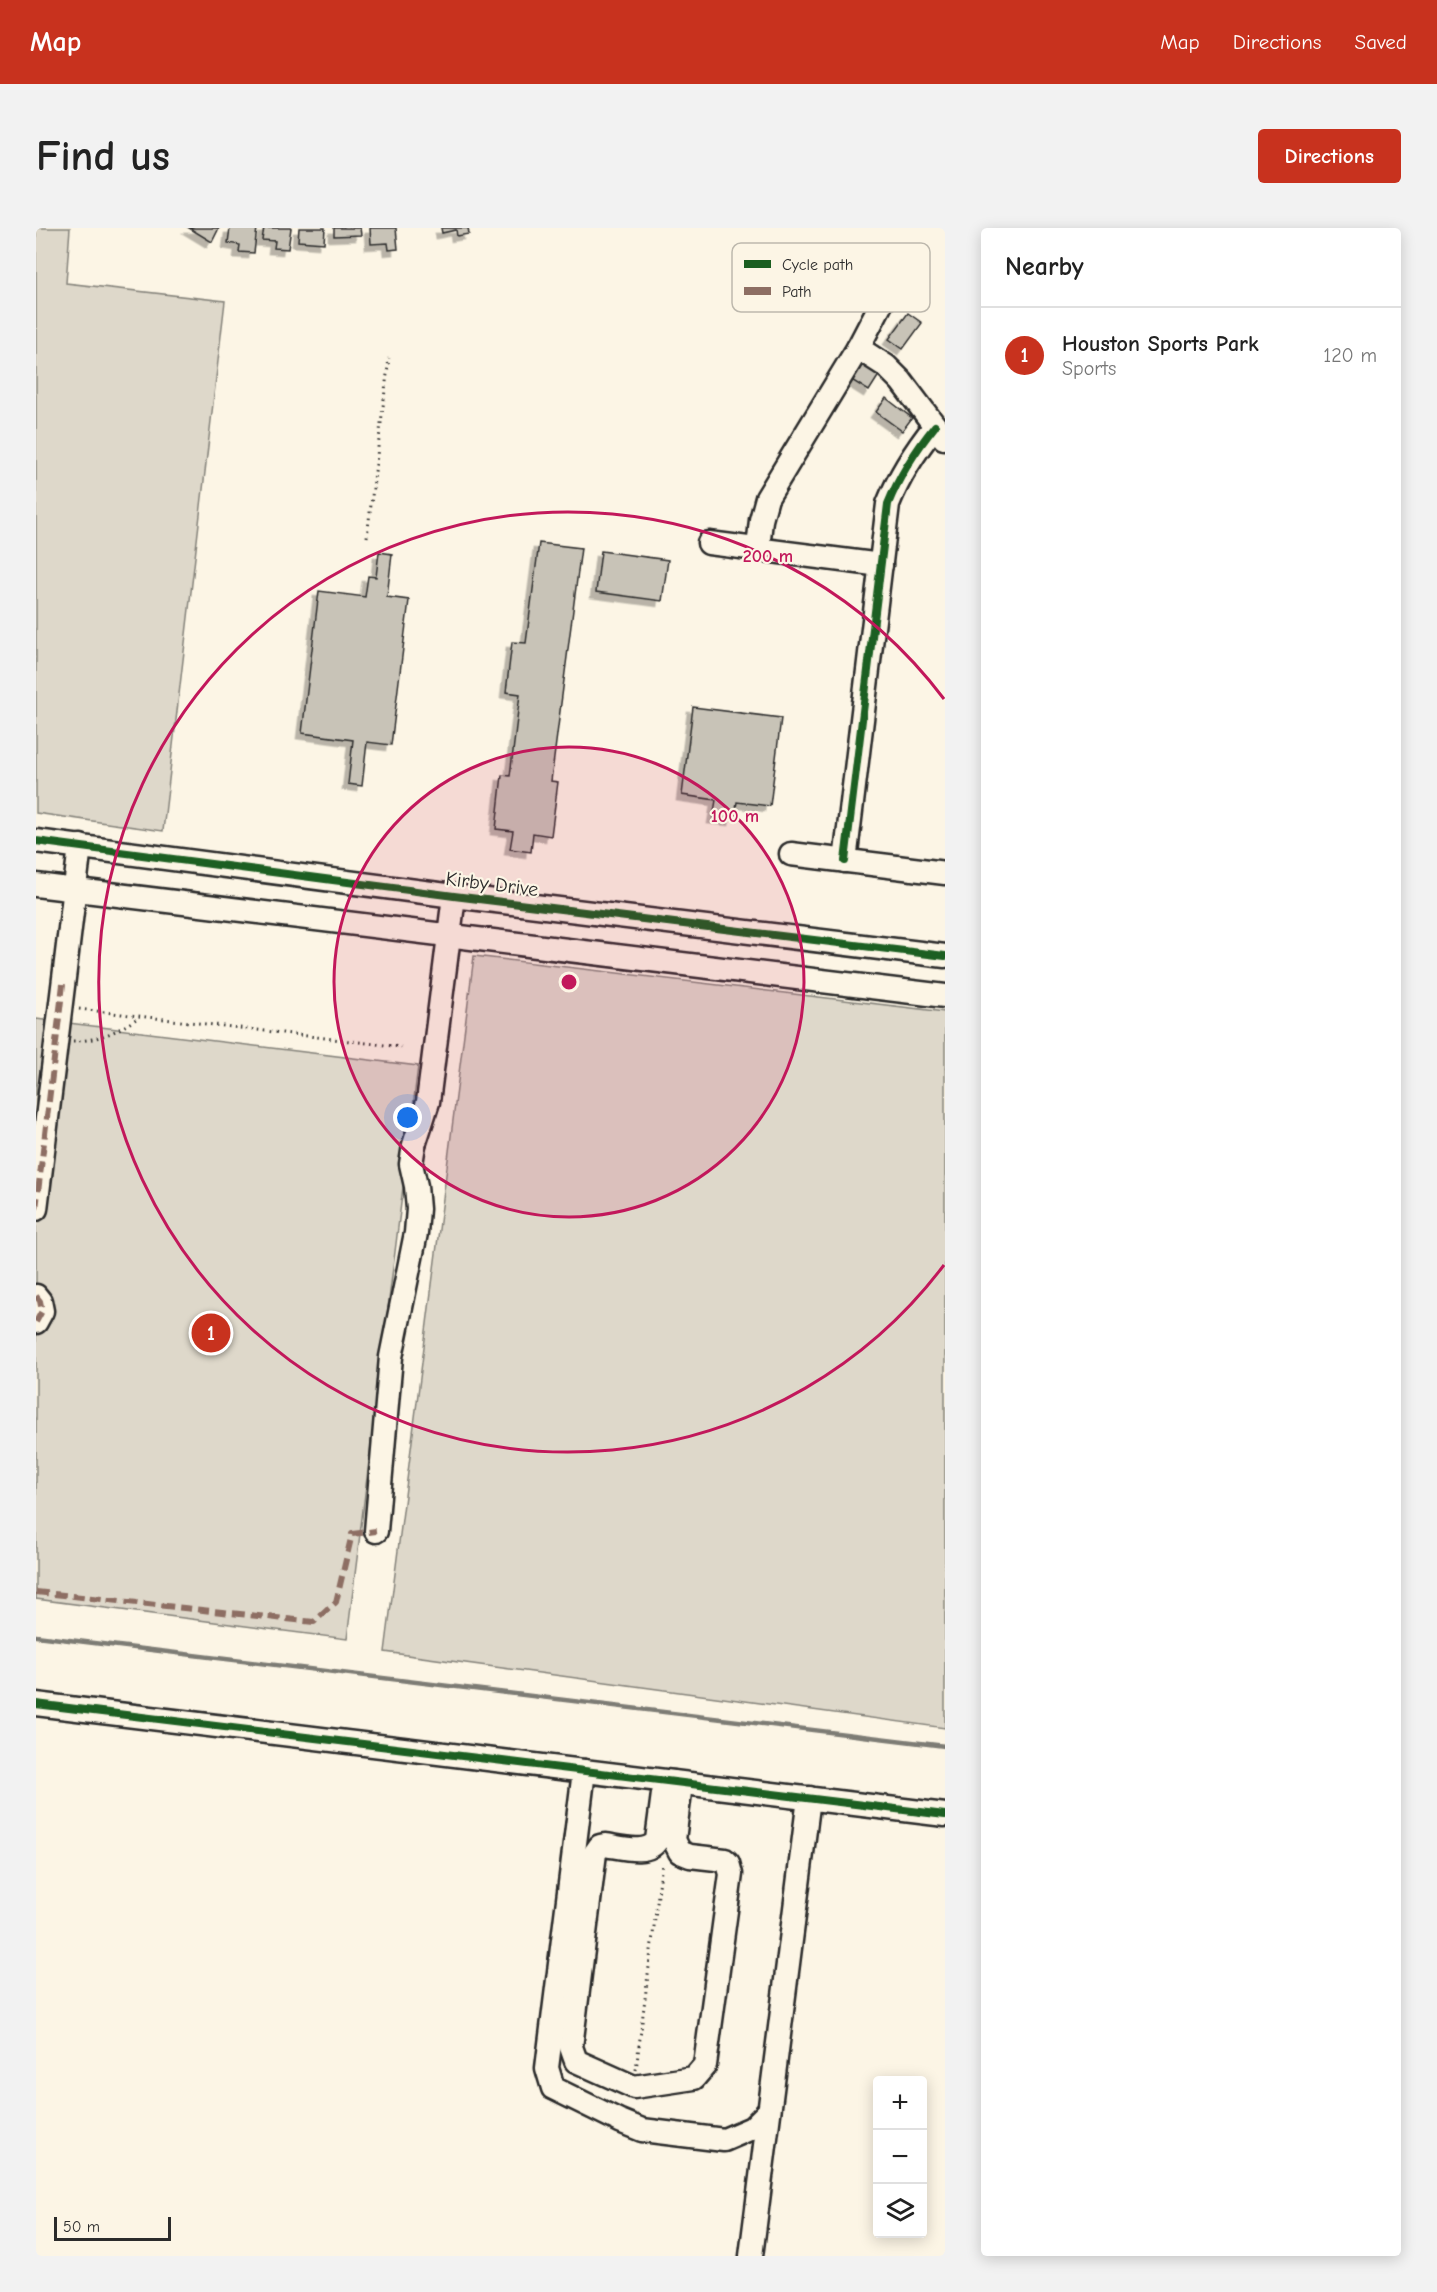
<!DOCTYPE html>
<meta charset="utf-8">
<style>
:root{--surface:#fff;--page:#f2f2f2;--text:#222;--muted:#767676;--line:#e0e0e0;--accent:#c8321e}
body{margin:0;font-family:"Comic Neue",sans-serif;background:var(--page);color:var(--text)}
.controls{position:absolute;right:18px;bottom:18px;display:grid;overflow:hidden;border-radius:6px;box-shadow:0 3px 15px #0003}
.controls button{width:54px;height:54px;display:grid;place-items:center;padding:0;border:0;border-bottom:2px solid var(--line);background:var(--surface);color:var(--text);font:30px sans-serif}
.scale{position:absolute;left:18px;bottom:15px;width:117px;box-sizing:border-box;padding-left:6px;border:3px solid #2b2b2b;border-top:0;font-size:16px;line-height:21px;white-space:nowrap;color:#2b2b2b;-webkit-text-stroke:4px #fcf5e5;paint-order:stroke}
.you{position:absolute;left:372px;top:890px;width:21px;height:21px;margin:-15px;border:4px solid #fff;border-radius:50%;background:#1a73e8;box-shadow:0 0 0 9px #1a73e833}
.badge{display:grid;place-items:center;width:39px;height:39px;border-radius:50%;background:var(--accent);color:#fff;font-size:20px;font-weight:700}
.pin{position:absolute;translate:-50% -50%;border:3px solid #fff;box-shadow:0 2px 6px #0006}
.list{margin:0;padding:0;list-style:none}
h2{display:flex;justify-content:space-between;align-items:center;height:78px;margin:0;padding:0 24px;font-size:26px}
h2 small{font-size:20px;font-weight:400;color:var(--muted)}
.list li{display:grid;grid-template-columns:39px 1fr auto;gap:18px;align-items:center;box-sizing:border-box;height:96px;padding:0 24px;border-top:2px solid var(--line)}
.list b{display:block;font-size:22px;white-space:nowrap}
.list p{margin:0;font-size:20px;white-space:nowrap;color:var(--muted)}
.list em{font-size:20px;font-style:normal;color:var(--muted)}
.icon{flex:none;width:33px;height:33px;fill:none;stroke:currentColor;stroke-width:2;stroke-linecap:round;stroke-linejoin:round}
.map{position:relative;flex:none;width:909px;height:2028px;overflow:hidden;border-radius:6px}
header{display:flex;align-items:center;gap:36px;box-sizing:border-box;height:84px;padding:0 30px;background:var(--accent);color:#fff}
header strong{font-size:28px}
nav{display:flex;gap:33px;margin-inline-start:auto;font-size:21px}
.intro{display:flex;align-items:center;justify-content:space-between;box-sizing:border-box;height:144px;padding:0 36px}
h1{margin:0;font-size:42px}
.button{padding:15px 27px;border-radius:6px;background:var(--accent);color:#fff;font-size:21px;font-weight:700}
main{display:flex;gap:36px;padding:0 36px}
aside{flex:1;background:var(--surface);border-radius:6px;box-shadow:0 3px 15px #0003}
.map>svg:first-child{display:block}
.green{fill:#ded8ca;stroke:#84827a;stroke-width:1.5}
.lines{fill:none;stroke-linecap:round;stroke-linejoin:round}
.stream{stroke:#7d7b74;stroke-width:4.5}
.building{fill:#c8c3b7;stroke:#2b2b2b;stroke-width:1.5;filter:url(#shadow)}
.minor-casing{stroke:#2b2b2b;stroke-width:27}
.path{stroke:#2b2b2b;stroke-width:3;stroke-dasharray:1.5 4.5;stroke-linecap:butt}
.minor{stroke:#fcf5e5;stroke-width:22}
.quiet{stroke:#8d6e63;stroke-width:6;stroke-dasharray:12 6;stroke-linecap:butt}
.cycleway-casing{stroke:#fcf5e5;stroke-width:11}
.cycleway{stroke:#1b5e20;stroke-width:8}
.ring{fill:none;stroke:#c2185b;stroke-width:3}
.labels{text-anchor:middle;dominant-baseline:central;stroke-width:4.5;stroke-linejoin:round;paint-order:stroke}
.street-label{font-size:20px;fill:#2b2b2b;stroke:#fcf5e5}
.key{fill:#fcf5e5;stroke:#bdb8ad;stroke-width:1.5}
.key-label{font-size:16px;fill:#2b2b2b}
.centre{fill:#c2185b;stroke:#fcf5e5;stroke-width:3}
.ring-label{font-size:18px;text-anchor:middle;font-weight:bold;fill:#c2185b;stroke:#fcf5e5;stroke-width:4.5;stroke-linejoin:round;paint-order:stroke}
</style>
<header>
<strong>Map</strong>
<nav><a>Map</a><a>Directions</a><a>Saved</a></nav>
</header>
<div class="intro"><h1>Find us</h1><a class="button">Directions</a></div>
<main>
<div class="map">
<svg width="909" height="2028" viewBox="0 0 909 2028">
<defs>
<filter id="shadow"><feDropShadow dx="-5.5" dy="5.5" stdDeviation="0" flood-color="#0004"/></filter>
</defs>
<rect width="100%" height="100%" fill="#fcf5e5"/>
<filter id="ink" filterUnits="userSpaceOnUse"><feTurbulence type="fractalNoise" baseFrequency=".0167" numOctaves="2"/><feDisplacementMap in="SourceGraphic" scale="12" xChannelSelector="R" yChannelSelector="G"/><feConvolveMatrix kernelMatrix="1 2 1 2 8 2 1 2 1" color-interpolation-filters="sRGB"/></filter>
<g filter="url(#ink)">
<g class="green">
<polygon points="0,0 34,0 30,55 189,73 127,603 0,585"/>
<polygon points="438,728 909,784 909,1500 349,1424"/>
<polygon points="0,791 382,838 311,1411 0,1371"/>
</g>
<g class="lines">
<polyline class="stream" points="0,1408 909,1518"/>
</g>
<g class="building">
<polygon points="153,0 183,0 176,14"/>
<polygon points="194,0 221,0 218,25 203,24 204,17 192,15"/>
<polygon points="228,0 255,0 252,21 238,20 239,13 226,12"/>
<polygon points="263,0 289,0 288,15 262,13"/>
<polygon points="298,0 324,0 325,7 298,8"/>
<polygon points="334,0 360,0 362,21 353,22 352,15 335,16"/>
<polygon points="405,0 432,0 433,6 421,8 420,2 406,5"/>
<polygon points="872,85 886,95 867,121 853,111"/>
<polygon points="822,132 845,144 833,163 814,151"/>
<polygon points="850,170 876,190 866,203 840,184"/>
<polygon points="503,315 545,320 515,553 522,554 515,608 497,605 495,624 474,621 477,603 460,601 466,547 474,548 484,466 470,464 476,414 490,415"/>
<polygon points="565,323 632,332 626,373 560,364"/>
<polygon points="343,324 356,326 351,369 373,372 355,517 331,514 326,558 312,556 317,512 266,505 283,363 329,369 332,348 340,349"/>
<polygon points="657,479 745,490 734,578 701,574 698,592 677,590 680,572 646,567"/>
</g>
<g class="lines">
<g class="minor-casing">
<g id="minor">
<polyline points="822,120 850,138 865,153 908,210"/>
<polyline points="673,315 845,337"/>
<polyline points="722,321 725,292 731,270 822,120 846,74"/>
<polyline points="0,613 418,668 909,728"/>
<polyline points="755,626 909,645"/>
<path d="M809 633 852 276C864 246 879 223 899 198"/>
<polyline points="0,657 909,768"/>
<polyline points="0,981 44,618"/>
<polyline points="0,1068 4,1073 6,1083 0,1094"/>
<polyline points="340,1303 355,1129 380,1005 382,981 380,958 375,936 378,917 392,874 418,668"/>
<polyline points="0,1476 909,1587"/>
<polyline points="548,1543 511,1840 517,1860 584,1893 606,1902 688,1912 716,1900 733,1883"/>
<path d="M637 1559 644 1564 638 1612 644 1624 654 1628 689 1632 692 1635 695 1646 669 1837 658 1850 598 1859 540 1833 535 1819 559 1625 564 1618 569 1617C584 1619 612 1628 621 1612L627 1566 637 1559V1554"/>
<polyline points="715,2028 773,1570"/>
</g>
</g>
<g class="path">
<polyline points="331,309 353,130"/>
<polyline points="43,781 365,819"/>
<path d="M37 813C62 813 83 803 103 789"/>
<polyline points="600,1842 626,1635"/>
</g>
<use href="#minor" class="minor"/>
<g class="quiet">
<polyline points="0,981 27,756"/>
<polyline points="0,1068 4,1073 6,1083 0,1094"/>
<polyline points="0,1364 278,1394 300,1374 316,1306 340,1303"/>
</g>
<g class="cycleway-casing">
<g id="cycleway">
<polyline points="0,613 418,668 909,728"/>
<path d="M809 633 852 276C864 246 879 223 899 198"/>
<polyline points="0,1476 909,1587"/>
</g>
</g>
<use href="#cycleway" class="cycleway"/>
</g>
</g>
<circle cx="533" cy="754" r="235" fill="#c2185b" fill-opacity=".12"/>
<g class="ring">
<circle cx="533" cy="754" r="235"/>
<path d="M908 1037A470 470 0 1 1 908 471"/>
</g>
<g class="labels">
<g class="street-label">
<text transform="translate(456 656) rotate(7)">Kirby Drive</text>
</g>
</g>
<rect x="696" y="15" width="198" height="69" rx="9" class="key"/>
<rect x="708" y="32" width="27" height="8" fill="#1b5e20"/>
<rect x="708" y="59" width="27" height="8" fill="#8d6e63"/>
<g class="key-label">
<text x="746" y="42">Cycle path</text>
<text x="746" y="69">Path</text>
</g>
<circle cx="533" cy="754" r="9" class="centre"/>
<g class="ring-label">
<text x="732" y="334">200 m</text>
<text x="699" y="594">100 m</text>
</g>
</svg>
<div class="controls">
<button>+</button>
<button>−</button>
<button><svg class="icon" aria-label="layers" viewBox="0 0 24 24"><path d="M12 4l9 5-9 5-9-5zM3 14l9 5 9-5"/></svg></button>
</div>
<div class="scale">50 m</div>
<div class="you"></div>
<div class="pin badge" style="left:175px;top:1105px">1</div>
</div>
<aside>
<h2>Nearby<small></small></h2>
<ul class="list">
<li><span class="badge">1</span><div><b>Houston Sports Park</b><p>Sports</p></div><em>120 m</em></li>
</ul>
</aside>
</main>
